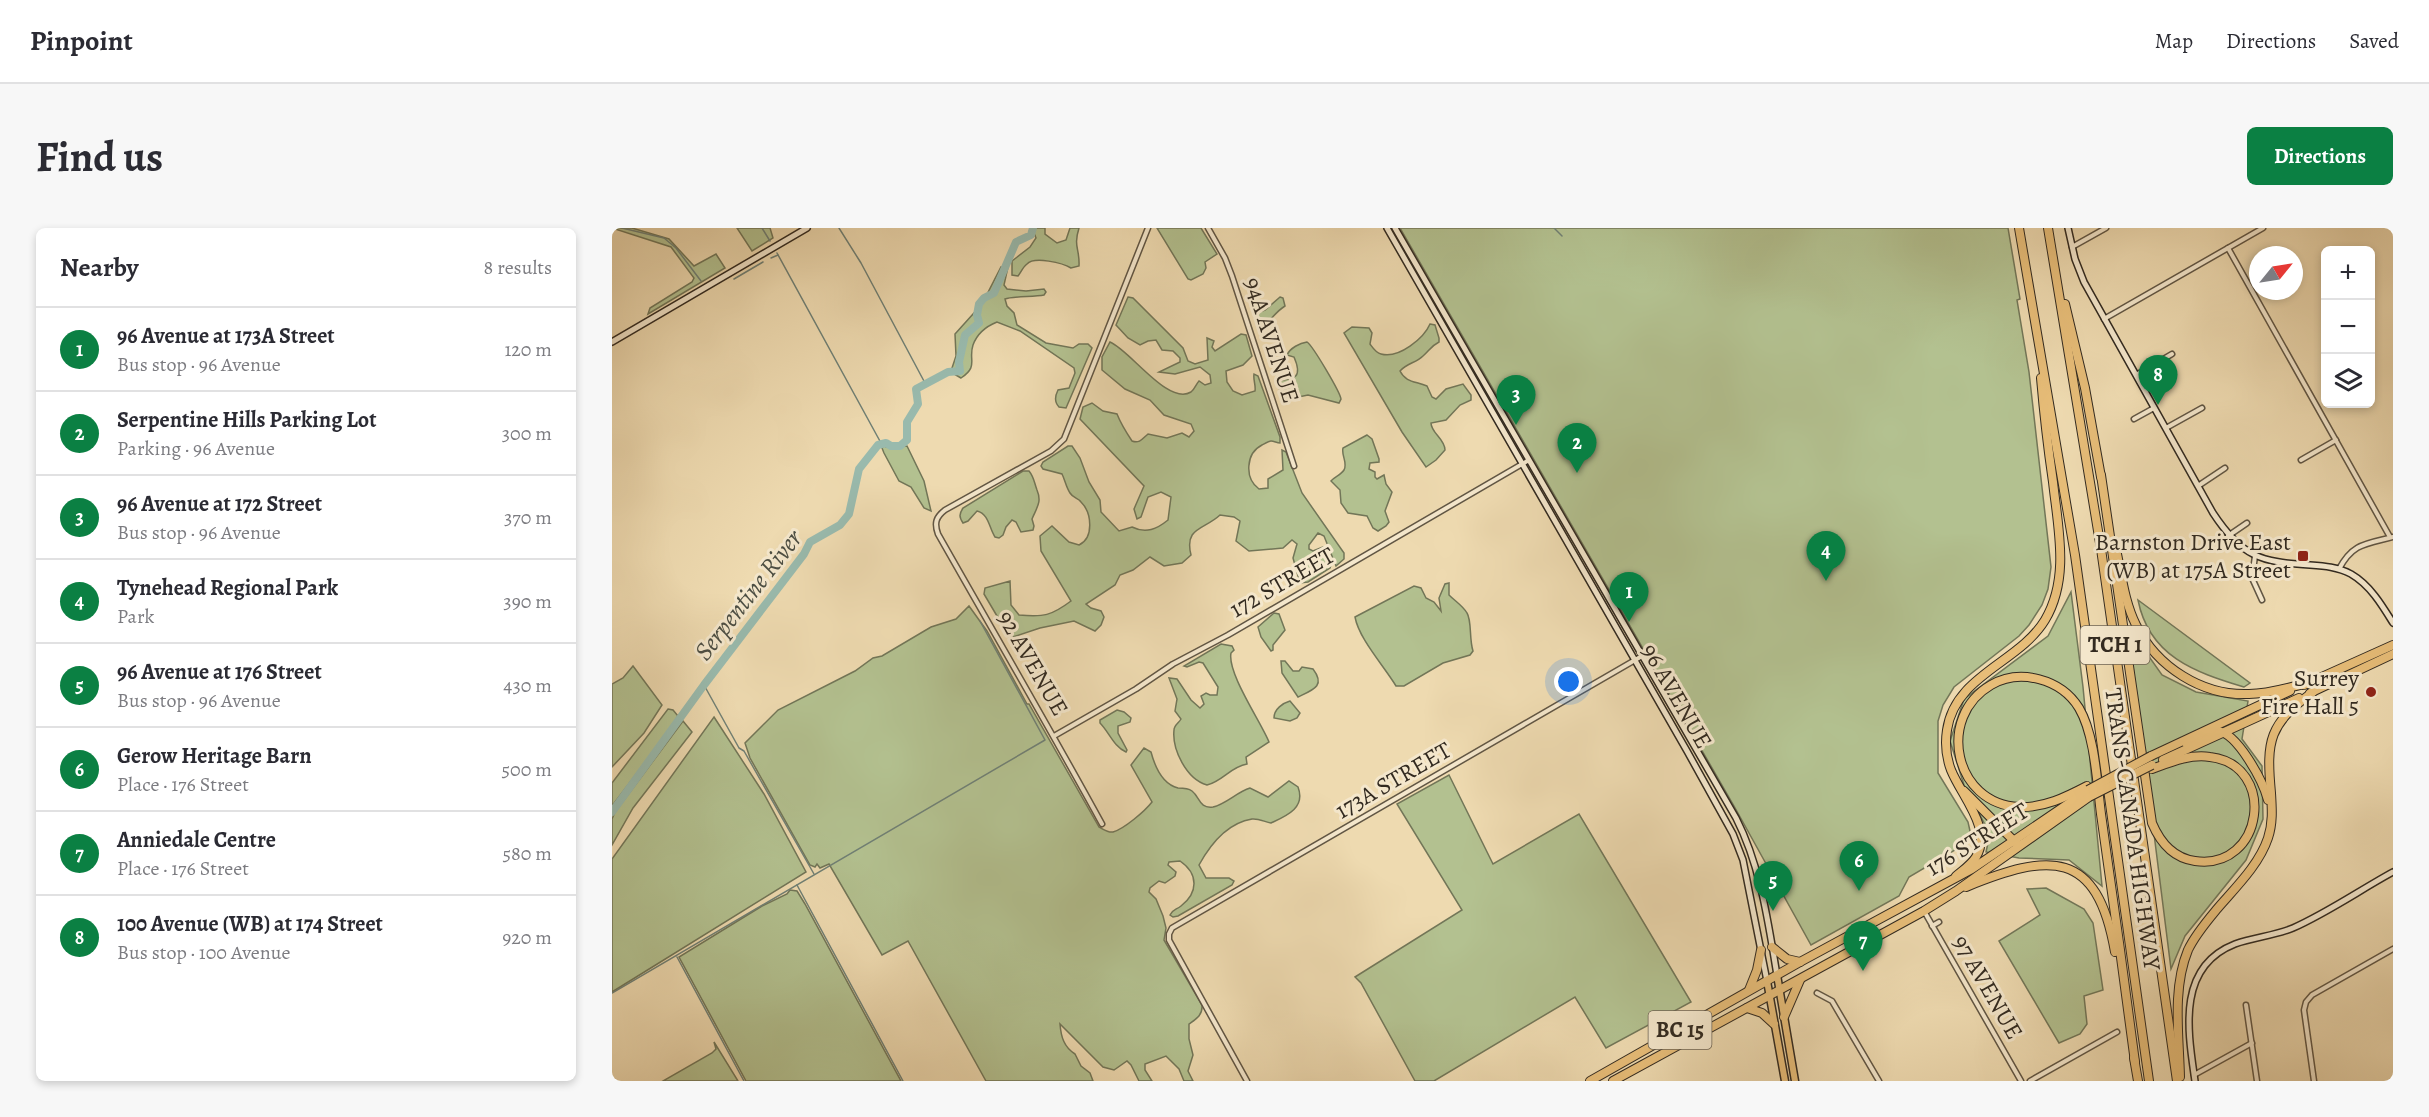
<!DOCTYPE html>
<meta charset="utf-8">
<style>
:root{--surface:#fff;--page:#f7f7f7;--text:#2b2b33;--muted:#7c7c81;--line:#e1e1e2;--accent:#0b8043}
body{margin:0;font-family:Alegreya,serif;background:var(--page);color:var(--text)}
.controls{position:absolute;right:18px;top:18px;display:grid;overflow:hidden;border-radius:9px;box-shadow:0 3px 9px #0003}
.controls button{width:54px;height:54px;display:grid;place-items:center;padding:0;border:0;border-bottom:2px solid var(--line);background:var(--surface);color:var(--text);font:30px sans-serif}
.compass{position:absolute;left:1637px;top:18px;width:54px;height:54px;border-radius:50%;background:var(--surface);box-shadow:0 3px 9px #0003;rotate:60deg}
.you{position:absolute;left:957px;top:454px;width:21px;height:21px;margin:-15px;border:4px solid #fff;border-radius:50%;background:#1a73e8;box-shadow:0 0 0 9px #1a73e833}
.badge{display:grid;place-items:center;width:39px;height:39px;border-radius:50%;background:var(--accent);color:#fff;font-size:20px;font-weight:700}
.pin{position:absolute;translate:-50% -50px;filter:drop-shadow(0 2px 3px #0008)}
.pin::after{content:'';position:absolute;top:32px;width:21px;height:18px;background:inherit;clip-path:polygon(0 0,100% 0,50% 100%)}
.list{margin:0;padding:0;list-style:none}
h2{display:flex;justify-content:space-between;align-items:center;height:78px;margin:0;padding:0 24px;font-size:26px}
h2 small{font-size:20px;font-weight:400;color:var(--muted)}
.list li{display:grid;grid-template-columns:39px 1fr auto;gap:18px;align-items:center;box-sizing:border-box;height:84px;padding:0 24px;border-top:2px solid var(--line)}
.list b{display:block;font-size:22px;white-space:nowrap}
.list p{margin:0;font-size:20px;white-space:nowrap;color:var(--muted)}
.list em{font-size:20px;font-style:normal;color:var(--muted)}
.icon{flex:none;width:33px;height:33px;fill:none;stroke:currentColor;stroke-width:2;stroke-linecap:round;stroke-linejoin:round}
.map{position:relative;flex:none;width:1781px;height:853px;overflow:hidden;border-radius:9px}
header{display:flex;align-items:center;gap:36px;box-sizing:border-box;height:84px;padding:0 30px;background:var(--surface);border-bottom:2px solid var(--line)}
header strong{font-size:28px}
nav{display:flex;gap:33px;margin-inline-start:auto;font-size:21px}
.intro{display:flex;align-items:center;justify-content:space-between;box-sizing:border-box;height:144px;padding:0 36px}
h1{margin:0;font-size:42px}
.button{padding:15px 27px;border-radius:9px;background:var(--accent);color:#fff;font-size:21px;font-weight:700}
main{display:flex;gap:36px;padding:0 36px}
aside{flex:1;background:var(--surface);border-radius:9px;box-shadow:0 3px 9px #0003}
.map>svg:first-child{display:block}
.green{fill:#b3c190;stroke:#727658;stroke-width:1.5}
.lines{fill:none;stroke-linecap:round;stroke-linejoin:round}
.stream{stroke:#708075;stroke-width:1.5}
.river{stroke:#99baad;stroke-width:8}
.street-casing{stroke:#615644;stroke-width:7}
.secondary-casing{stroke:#322a20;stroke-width:8}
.primary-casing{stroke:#322a20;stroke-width:9}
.highway-casing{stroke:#322a20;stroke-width:10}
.street{stroke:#f4e7cc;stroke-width:4}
.secondary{stroke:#f4e7cc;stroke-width:5}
.primary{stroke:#e7bd78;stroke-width:6}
.highway{stroke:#e7bd78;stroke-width:8}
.highway-bridge-casing{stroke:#322a20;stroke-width:10;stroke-linecap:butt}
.highway-bridge{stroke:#e7bd78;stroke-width:8}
.poi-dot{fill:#8f2418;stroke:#f4e7cc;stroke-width:2}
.labels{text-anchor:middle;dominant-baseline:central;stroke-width:6;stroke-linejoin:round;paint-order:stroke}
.shield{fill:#f4e7cc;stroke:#6c6354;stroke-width:1.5}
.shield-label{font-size:22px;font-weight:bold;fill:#322a20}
.street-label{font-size:24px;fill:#322a20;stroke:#f4e7cc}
.poi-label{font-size:24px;fill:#322a20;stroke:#f4e7cc;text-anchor:end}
.water-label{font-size:26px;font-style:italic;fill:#4c4e43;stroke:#f4e7cc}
</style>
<header>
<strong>Pinpoint</strong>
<nav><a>Map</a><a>Directions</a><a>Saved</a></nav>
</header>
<div class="intro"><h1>Find us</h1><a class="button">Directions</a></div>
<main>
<aside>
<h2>Nearby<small>8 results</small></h2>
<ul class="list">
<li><span class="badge">1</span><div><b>96 Avenue at 173A Street</b><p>Bus stop · 96 Avenue</p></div><em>120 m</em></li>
<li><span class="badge">2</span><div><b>Serpentine Hills Parking Lot</b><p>Parking · 96 Avenue</p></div><em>300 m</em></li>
<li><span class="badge">3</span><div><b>96 Avenue at 172 Street</b><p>Bus stop · 96 Avenue</p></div><em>370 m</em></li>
<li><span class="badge">4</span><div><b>Tynehead Regional Park</b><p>Park</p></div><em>390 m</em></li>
<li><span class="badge">5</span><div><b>96 Avenue at 176 Street</b><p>Bus stop · 96 Avenue</p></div><em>430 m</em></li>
<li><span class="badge">6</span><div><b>Gerow Heritage Barn</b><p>Place · 176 Street</p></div><em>500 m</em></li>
<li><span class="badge">7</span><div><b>Anniedale Centre</b><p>Place · 176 Street</p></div><em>580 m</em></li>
<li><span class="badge">8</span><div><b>100 Avenue (WB) at 174 Street</b><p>Bus stop · 100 Avenue</p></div><em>920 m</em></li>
</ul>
</aside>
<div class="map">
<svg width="1781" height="853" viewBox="0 0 1781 853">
<rect width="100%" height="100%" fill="#eedab0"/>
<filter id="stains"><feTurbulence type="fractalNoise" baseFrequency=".00333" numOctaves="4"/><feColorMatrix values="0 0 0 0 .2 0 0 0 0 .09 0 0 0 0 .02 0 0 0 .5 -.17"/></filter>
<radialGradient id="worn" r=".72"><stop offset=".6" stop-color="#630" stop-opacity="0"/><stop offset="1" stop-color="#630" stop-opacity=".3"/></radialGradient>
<g class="green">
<polygon points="0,0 20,0 57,11 82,38 104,26 113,40 36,86 38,80 80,54 82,50 59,19"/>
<polygon points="125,0 158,0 161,10 140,23"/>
<path d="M420 0H433V6L445 15 454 12 458 0H467C461 19 468 21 467 38L459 40C451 35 422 28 415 36 411 39 409 44 406 48L400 47V33L418 19 424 10Z"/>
<polygon points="545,0 589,0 605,26 593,34 594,40 591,46 579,52 576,51"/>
<polygon points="788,0 1396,0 1408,71 1405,72 1417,144 1439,339 1436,361 1430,377 1417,397 1407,408 1342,459 1331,477 1326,493 1326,545 1356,594 1360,612 1297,649 1287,668 1199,717 1122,578"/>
<path d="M393 38 396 39 392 57 395 61 414 63 432 61 434 64 432 67C422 69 400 68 393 71L395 78 402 85 405 97 434 115 461 120 467 116H476L480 120 454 180 447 179C442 174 443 168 446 162L457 160 463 145 462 140 408 103 385 94C375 98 365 106 361 117 356 132 367 138 349 150L342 146 340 140 344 128 343 106 370 76 389 39Z"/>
<path d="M516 69 521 70 571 120 576 133 583 136 596 132 595 110 602 113 600 119 603 123 629 106 634 107 640 128 631 137 614 143 615 154 621 163 630 167 643 163C644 157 641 152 642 146L646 148 668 209V215C665 215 662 213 659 213 657 213 652 216 650 217 634 225 632 250 647 261L656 260V251L671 242 670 222 674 224 690 265 732 325V331L724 338 712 308 706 305 697 317V321L701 323 711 319 719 337 718 340 696 354 688 355 681 330 685 316 680 312 671 320 637 323 624 313 628 293 622 289 608 287C592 302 572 299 579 327L570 335 552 338 538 329 521 342 508 347 503 357 474 376 479 380 489 383 492 389 489 397 483 403 462 393 428 400 398 410 372 366 373 360 398 353 399 377 407 387C432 389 439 388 459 373L429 323 428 308 440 298 457 314 467 317C482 310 480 285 469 274 466 270 461 270 458 265 454 259 453 252 450 246L431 241 429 238 431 234 456 218H460L468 230 477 254 488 272 489 284 507 303 520 299C534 306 545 301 556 292L559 269 549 264 536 269 529 289 525 291 522 281 532 258 468 191 471 179 480 175 491 183 505 186C509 196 514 204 520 213 528 216 531 210 536 206L555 210 570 205 577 209 582 203 579 196 552 187 538 172 513 161 490 142V129L498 114C518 122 556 178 579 164 583 161 584 156 587 153L593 157 599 155 598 147 588 139 563 146 547 144 568 134V130L561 123 550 122 544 112 536 113 528 117 516 110 504 97Z"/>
<path d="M668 69 671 70 673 78C663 84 658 94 651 98L646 95 643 88 644 85 653 82Z"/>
<path d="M818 96 823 97 827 110V114C819 118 817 123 811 128 804 135 795 135 788 143 794 155 804 153 815 158L820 169 824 171 834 161 851 156 859 167V172L848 177 834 192 819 195C819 205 833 211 833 222L824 232 814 239 790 204 732 105 740 99 757 100 760 105 758 116C761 120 764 125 769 126 787 131 812 110 818 96Z"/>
<path d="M695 114C701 118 728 164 729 171L727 175 696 167 672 172 664 153C680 151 692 152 682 129L675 127C678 120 688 115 695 114Z"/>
<path d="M755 207 760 211 767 231V234L758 235 757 241 763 244V249L765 251 772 247 774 256 780 264 773 283 777 294 774 298 766 303 761 300 755 288 736 285 729 275 728 262 719 253C722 249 729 247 732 242 736 235 729 227 731 220Z"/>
<polygon points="272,218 278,220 295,218 312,253 319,283 312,280 299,259 287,253 272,225 270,220"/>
<path d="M411 243H417C422 249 422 254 425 262 430 274 425 279 420 291L422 298 421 302 409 304 404 294 400 292 394 299 391 307 387 310 383 309C377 300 377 286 365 283L356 293 351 295C347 289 347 286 351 280Z"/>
<path d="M837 355V367C843 373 851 378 855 385 860 393 857 411 861 423L858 427 831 435 792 458H784C772 438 747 411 743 389L802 358 809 360 814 370 822 374 829 383 827 370 833 356Z"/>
<polygon points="1459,364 1471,459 1490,658 1457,632 1407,630 1374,624 1378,606 1352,557 1338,513 1352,471 1436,408"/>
<path d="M1526 372 1638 455 1632 459C1582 444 1537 428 1526 372Z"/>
<path d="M357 378 375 403 415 476H417L487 599C491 601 496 605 501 604 512 601 533 583 540 574L519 537 532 520 539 524C543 539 550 556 566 560 571 560 576 560 580 563 588 569 587 581 601 579 614 576 625 564 638 560L656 569 677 553 686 559C694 580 674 588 659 595 653 594 646 590 640 591 615 595 598 617 587 637L594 650H617L622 653 620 657 566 688 561 689 558 687C561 681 564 682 569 678 586 665 587 646 568 633L557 634 556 637 564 644 563 648 553 655 547 653 538 660 537 664 544 671 551 688 554 700 552 712 590 777C591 787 584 791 577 796V811L581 827 576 843 581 853H572L567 841 554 828 533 836V842L540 853H527L519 837 515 833 502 842 491 839 448 796C449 809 452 819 463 826L469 838 478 845 481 853H374L296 713 270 727 217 636 208 640 205 636 203 639 198 637 138 530 133 515 166 482 243 443 261 430 270 428 319 399 344 391Z"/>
<polygon points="662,385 667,386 673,402 661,417 661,422 659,423 649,409 646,399"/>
<polygon points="1516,399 1550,447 1584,464 1636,473 1630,511 1650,538 1651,591 1634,632 1573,708 1559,741"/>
<path d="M609 416 620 418 622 422 619 425C615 445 649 494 657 514L634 529 635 536C618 539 611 553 595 557 574 551 560 521 562 502 562 497 567 495 569 491L563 483 565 471 557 450 565 451 579 472 588 480 592 476 589 468 594 465 598 467H605L606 459 591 435 587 434 575 439 572 438Z"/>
<path d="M669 433H673L681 443H687L690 439 701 441C714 458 701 462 686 469L670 445Z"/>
<polygon points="21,438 50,477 32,505 0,539 0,456 11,450"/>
<path d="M678 473 688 485 685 490 678 493 662 490C662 481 671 475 678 473Z"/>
<polygon points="56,481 61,482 66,488 55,506 0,578 0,555"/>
<path d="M505 482 512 484 519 490 518 494 506 498V505L515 522 514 524C502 519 497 504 488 495V492Z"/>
<polygon points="102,489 152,566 194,644 0,764 0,631"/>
<polygon points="71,493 80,504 21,580 0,617 0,591 3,584"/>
<polygon points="837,547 881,636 967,586 1079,774 994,820 963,769 822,853 803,853 749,755 743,749 850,682 785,576"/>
<polygon points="1434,660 1472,681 1481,695 1491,762 1472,768 1475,796 1468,806 1447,815 1387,713 1428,687 1415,661"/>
<polygon points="178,662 185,663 193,676 289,853 134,853 67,729 150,678 175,666"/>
<polygon points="102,814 126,853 51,853 100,825 104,821"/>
</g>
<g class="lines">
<g class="stream">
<polyline points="10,0 52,10 64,20 89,53"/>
<polyline points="150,0 158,13"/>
<polyline points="227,0 249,35 313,155"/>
<polyline points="942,0 950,8"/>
<polyline points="165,25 269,215"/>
<polyline points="159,30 166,27"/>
<polyline points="122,51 151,34"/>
<polyline points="92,457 127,520 132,523 202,646"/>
<polyline points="185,657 291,853"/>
<polyline points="65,729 132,853"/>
<polyline points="0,765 433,512 368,393"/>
</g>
<polyline class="river" points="0,584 92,457 192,326 198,314 228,297 237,286 247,241 266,217 274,215 279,218 288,218 295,212 295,194 306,176 304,161 336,144 348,143 347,134 353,107 367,95 365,87 367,76 372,70 382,65 404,14 419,7 421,0"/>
<g class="street-casing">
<g id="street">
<polyline points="596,0 613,30 620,48 682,238"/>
<polyline points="1460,19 1494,0"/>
<polyline points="1616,20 1778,309"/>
<polyline points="1492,91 1651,0"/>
<polyline points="1524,147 1560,126"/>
<polyline points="1522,191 1542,180"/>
<polyline points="1554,200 1590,180"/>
<polyline points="1689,232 1724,212"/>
<polyline points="1586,258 1613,240"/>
<polyline points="1616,308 1635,295"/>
<polyline points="1643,328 1640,350 1650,372"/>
<path d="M1727 341C1741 315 1754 316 1781 309"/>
<polyline points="442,508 524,461 561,436 616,407 917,232"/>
<path d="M490 596C437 499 381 403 326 306 322 295 324 289 333 282L439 223 452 211 536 0"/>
<polyline points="1312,683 1409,853"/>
<polyline points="1320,698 1327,694"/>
<polyline points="1205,765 1220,773 1267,853"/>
<polyline points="1634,777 1645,853"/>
<polyline points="1582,847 1640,815"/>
<polyline points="635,853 557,712 557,706 560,700 1030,428"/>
<polyline points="1418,853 1505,804"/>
<polyline points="1702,853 1692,782 1694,774 1700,767 1781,721"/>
</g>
</g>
<g class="secondary-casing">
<g id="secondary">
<polyline points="775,0 1075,523 1121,606 1131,632 1155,753"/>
<path d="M783 0 1124 590C1149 639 1156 694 1165 747"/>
<path d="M1456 0 1463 31 1472 54 1601 285C1630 329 1648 334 1698 337 1712 338 1726 339 1739 346 1758 357 1770 377 1781 395"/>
<polyline points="0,114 195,0"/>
<path d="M1583 853C1576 804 1564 739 1623 716 1642 709 1662 708 1681 700 1715 685 1748 662 1781 644"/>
</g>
</g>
<g class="primary-casing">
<g id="primary">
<polyline points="1165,747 1183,853"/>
<polyline points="1155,753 1173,853"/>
</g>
</g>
<g class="highway-casing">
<g id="highway">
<polyline points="1407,0 1463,327 1537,853"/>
<polyline points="1436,0 1489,321 1565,853"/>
<polyline points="1453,76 1473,160 1489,249"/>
<path d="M1489 247 1540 595C1548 614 1561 630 1583 633 1652 643 1666 537 1598 529 1578 526 1559 534 1540 541"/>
<path d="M1505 326C1510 350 1513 375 1524 397 1545 439 1590 468 1637 466 1658 466 1677 459 1697 455"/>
<polyline points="1692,457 1781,417"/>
<polyline points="1698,465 1781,426"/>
<path d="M1574 515 1605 503C1625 504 1651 553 1656 572"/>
<polyline points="1539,528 1678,463"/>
<polyline points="1551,532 1687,470"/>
<path d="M1475 558C1454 569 1432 580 1407 579 1342 576 1324 489 1379 457 1408 440 1449 451 1467 480 1483 507 1485 555 1489 586 1501 669 1512 751 1523 834"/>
<polyline points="1352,563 1405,616"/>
<path d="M1344 648C1351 642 1359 637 1364 629 1381 601 1350 569 1339 542 1334 529 1333 515 1335 502 1343 447 1407 435 1433 392 1458 350 1446 300 1441 254 1436 220 1432 185 1429 150"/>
<path d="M1354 659C1437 625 1485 620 1503 724"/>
<polyline points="1160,719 1175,731 1188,734"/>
<polyline points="1137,762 1145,742 1149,722"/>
<polyline points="1135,780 1150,785 1162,796"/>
<polyline points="1172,789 1188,752"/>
<polyline points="1522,830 1526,853"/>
<path d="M1568 849C1567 807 1560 761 1576 722 1583 707 1595 693 1605 681 1623 660 1647 637 1656 610 1661 595 1660 581 1659 565 1654 512 1657 496 1701 464"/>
<polyline points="978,853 1188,734 1360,641 1475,563"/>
<polyline points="1001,853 1312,683 1344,663 1477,569"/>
</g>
</g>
<use href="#street" class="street"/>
<use href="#secondary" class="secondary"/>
<use href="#primary" class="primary"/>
<use href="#highway" class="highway"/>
<g class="highway-bridge-casing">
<g id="highway-bridge">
<polyline points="1476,562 1539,528"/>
<polyline points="1477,569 1540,537"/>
</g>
</g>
<use href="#highway-bridge" class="highway-bridge"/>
</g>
<g class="poi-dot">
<rect x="1685" y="322" width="12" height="12" rx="3"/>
<circle cx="1759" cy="464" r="6"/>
</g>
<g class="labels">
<g class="shield">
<rect x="1468.5" y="398" width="69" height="38" rx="4.5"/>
<rect x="1036.5" y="783" width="63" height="38" rx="4.5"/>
</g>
<g class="shield-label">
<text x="1503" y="417">TCH 1</text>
<text x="1068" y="802">BC 15</text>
</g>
<g class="street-label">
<text transform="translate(660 112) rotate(72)">94A AVENUE</text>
<text transform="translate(670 354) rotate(-30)">172 STREET</text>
<text transform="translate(421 435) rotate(60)">92 AVENUE</text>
<text transform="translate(1065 468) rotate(60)">96 AVENUE</text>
<text transform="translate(781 552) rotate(-30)">173A STREET</text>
<text transform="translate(1521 601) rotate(82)">TRANS-CANADA HIGHWAY</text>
<text transform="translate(1365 611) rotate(-32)">176 STREET</text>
<text transform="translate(1376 759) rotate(60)">97 AVENUE</text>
</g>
<g class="poi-label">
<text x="1679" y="314">Barnston Drive East<tspan x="1679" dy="28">(WB) at 175A Street</tspan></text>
<text x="1747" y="450">Surrey<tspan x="1747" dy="28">Fire Hall 5</tspan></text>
</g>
<g class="water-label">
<text transform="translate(136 367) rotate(-52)">Serpentine River</text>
</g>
</g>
<rect width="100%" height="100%" filter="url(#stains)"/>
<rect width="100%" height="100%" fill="url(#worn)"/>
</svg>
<div class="controls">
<button>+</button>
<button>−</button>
<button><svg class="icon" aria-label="layers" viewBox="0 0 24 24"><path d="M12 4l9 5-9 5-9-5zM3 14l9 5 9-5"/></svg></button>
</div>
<svg class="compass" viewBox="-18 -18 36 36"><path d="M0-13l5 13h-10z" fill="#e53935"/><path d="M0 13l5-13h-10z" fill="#7c7c81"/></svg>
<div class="you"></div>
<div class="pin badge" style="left:1017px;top:394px">1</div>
<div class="pin badge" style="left:965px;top:245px">2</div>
<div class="pin badge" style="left:904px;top:197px">3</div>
<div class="pin badge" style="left:1214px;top:353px">4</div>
<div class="pin badge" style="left:1161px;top:683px">5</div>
<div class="pin badge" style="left:1247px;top:663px">6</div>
<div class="pin badge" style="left:1251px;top:743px">7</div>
<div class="pin badge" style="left:1546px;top:177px">8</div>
</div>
</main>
